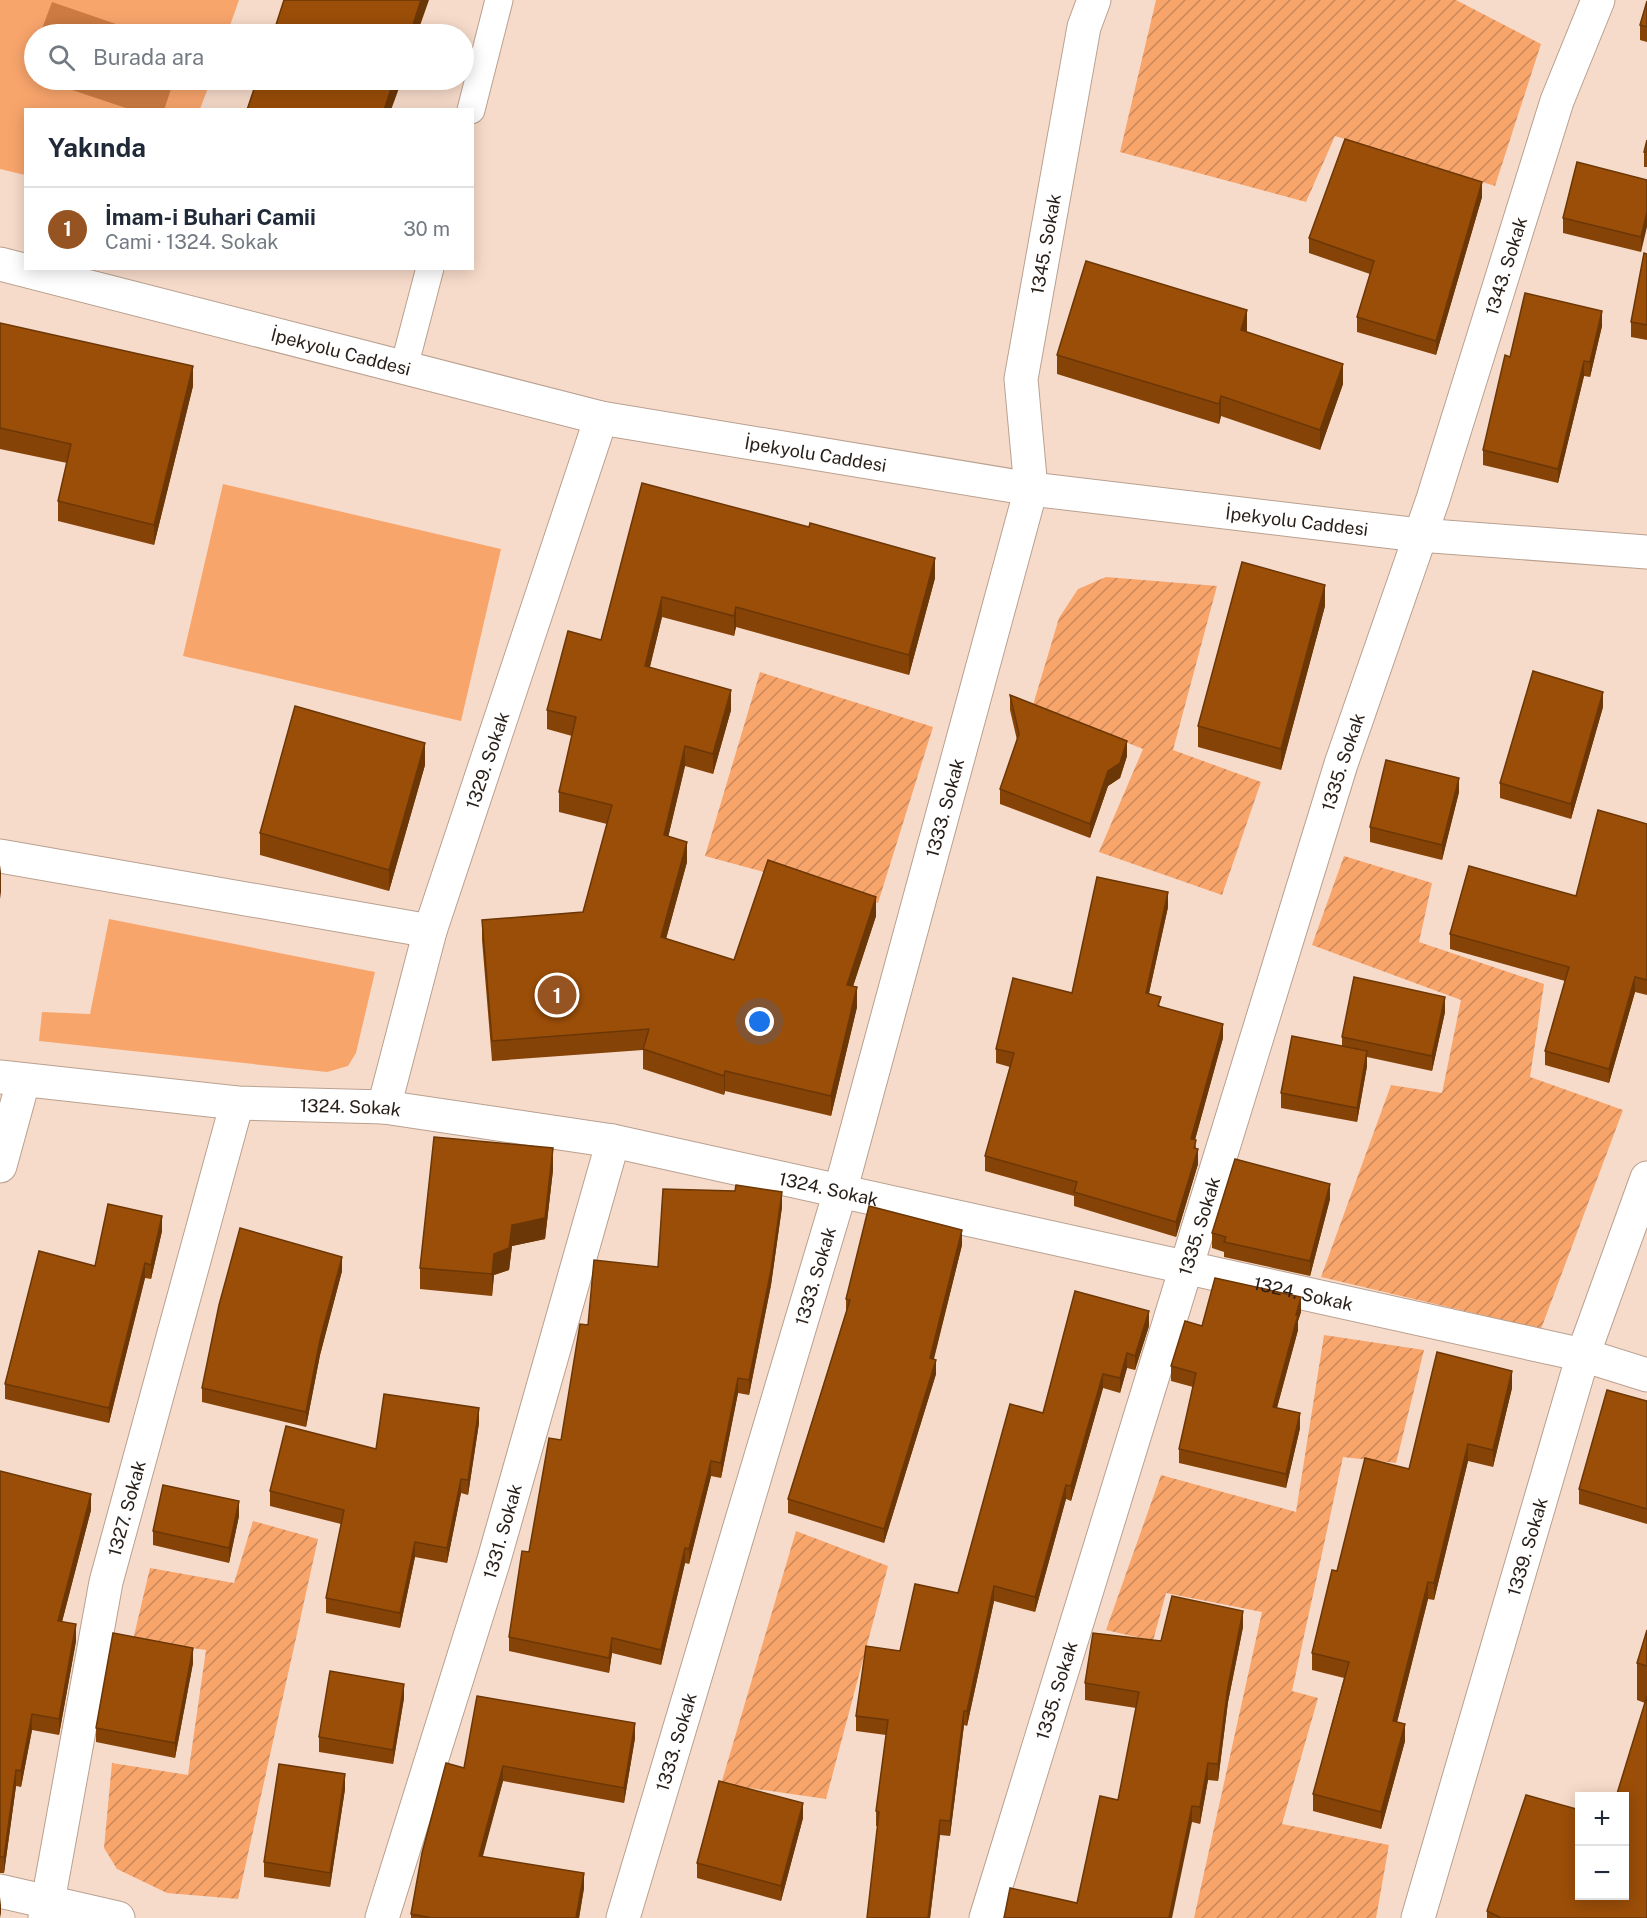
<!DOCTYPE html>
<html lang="tr">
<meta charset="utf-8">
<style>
:root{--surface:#fff;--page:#f6f6f7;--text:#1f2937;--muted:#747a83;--line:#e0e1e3;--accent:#975423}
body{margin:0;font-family:"Public Sans",sans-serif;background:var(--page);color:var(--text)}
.controls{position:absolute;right:18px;bottom:18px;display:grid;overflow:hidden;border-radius:0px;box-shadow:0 3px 15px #0003}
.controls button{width:54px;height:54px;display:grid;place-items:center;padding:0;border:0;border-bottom:2px solid var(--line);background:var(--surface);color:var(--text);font:30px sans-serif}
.you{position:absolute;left:760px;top:1022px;width:21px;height:21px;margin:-15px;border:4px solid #fff;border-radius:50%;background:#1a73e8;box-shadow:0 0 0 9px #1a73e833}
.badge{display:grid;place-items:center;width:39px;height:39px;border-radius:50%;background:var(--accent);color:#fff;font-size:20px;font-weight:700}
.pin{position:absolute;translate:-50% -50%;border:3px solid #fff;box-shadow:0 2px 6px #0006}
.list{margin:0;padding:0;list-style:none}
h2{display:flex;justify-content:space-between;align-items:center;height:78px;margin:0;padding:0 24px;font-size:26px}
h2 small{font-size:20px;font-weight:400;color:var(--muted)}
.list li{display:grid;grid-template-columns:39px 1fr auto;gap:18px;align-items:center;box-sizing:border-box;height:84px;padding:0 24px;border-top:2px solid var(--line)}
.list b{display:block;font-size:22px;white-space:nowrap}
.list p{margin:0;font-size:20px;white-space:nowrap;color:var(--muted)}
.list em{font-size:20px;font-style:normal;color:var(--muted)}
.icon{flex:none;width:33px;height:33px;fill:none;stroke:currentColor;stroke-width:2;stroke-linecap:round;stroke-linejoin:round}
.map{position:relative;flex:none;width:1647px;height:1918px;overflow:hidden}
.search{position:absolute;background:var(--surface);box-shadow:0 3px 15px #0003;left:24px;top:24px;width:450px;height:66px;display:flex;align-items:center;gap:15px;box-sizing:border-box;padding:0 21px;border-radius:33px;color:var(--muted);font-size:22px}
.panel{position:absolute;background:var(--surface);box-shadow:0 3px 15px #0003;left:24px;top:108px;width:450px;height:162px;border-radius:0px}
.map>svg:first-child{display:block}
.grass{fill:#f8a56c}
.garden{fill:url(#garden-furrows)}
.water{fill:#cd7b42}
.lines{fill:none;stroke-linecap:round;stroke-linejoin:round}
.lane-casing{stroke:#b9a08f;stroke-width:29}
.street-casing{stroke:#b9a08f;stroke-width:35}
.secondary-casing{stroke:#b9a08f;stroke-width:35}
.lane{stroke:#fff;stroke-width:27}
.street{stroke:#fff;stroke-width:33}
.secondary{stroke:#fff;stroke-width:33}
.wall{fill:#854307}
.shaded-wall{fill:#6c3706}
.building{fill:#9b4e08;stroke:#6c3706;stroke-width:1.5}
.labels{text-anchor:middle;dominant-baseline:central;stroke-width:6;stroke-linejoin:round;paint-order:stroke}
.street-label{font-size:18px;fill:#281e18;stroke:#f7dbca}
</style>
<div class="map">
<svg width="1647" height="1918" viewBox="0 0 1647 1918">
<defs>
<pattern id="garden-furrows" width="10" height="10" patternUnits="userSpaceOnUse" patternTransform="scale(1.5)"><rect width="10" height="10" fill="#f8a56c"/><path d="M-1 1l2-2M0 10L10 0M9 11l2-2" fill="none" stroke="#c98658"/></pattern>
</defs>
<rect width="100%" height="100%" fill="#f7dbca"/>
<g class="grass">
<polygon points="0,0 239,0 227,34 34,34 34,80 211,80 200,109 26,110 25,175 0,169"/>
<polygon points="223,484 501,549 461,721 183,656"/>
<polygon points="109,919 375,972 356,1053 348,1066 327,1072 39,1041 42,1012 90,1014"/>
</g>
<g class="garden">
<polygon points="1156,0 1456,0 1541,44 1495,186 1335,136 1306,202 1120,152"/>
<polygon points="1106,577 1217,586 1173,750 1261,782 1222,895 1099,852 1143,749 1033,705 1059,618 1078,589"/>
<polygon points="760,672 933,727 878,903 705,856"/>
<polygon points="1344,856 1432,883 1419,942 1544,984 1530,1077 1623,1110 1541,1329 1321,1277 1391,1085 1442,1093 1461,1000 1312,945"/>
<polygon points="1324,1335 1424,1350 1396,1463 1343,1457 1292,1691 1318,1698 1282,1824 1389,1845 1376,1918 1194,1918 1262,1612 1166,1593 1153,1641 1106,1630 1161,1475 1296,1512"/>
<polygon points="253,1521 318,1539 238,1899 167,1893 117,1869 104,1848 112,1763 188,1775 206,1650 133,1640 150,1568 234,1583"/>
<polygon points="796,1531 888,1566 826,1799 721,1784"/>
</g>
<g class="water">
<polygon points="52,2 145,34 40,34"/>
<polygon points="42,80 174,80 164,110 129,109"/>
</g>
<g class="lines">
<g class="lane-casing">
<g id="lane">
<polyline points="471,110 499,0"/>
<polyline points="404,367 430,268"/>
</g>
</g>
<g class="street-casing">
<g id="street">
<polyline points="0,856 430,931"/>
<path id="s1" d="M0 1077 237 1103 384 1107 613 1141 1583 1355 1647 1375"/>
<path id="s2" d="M384 1107 430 931 601 418"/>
<polyline points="0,1166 23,1082"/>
<polyline points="0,1891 118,1918"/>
<path id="s3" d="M45 1918 106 1582 237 1103"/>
<path id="s4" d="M382 1918 493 1563 613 1141"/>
<path id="s5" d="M623 1918 840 1192 1031 489 1021 379 1084 27 1094 0"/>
<path id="s6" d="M986 1918 1341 764 1433 499 1557 101 1598 0"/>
<path id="s7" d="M1418 1918 1583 1355 1647 1178"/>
</g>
</g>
<g class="secondary-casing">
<g id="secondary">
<path id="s8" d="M0 264 601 418 1031 489 1419 535 1647 552"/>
</g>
</g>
<use href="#lane" class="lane"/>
<use href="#street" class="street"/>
<use href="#secondary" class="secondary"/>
</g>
<g class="wall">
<polygon points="1647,1 1647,42 1640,40 1640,25"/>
<polygon points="1647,140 1647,167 1644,167 1644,152"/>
<polygon points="1647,180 1641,252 1563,233 1563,218"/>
<polygon points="1482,197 1436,355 1357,332 1357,317 1370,274 1309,253 1309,238"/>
<polygon points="1647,254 1647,340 1631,337 1631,322"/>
<polygon points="0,323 193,386 154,545 58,521 58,501 67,463 0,449"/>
<polygon points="1602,326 1590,377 1584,376 1558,483 1483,465 1483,450 1510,357"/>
<polygon points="1247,330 1246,332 1343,384 1320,450 1221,416 1219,424 1057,374 1057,355"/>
<polygon points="642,483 935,578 909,675 736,627 734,636 662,617 650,667 731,710 713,774 685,766 668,837 687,862 666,939 734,960 876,916 853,986 857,1007 831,1116 725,1091 724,1095 643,1069 643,1050 492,1061 482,940 482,920 583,912 607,824 559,812 559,792 572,736 547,729 547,710 601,640"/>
<polygon points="1325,606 1281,770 1198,747 1198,726"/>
<polygon points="1010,695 1127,756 1120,778 1108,786 1090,838 1000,804 1000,789 1017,740 1010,710"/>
<polygon points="1603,707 1571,819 1500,798 1500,783"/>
<polygon points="425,765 389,891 260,855 260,833"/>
<polygon points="1459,792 1442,860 1370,842 1370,827"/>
<polygon points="1647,824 1647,995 1635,992 1609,1083 1545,1065 1545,1051 1565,981 1450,949 1450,934 1576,896"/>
<polygon points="1168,907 1149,993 1161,1007 1223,1038 1195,1140 1198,1164 1176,1237 1074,1206 1074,1196 985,1171 985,1156 1010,1067 996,1063 996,1049 1072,993"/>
<polygon points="1445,1012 1432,1071 1367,1057 1367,1066 1357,1122 1281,1108 1281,1093 1342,1046 1342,1037"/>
<polygon points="553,1170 545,1239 512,1246 509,1270 494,1275 492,1296 420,1289 420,1268"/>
<polygon points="1330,1199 1310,1276 1224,1257 1224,1252 1212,1248 1212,1233"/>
<polygon points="782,1207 771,1285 749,1395 738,1393 721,1478 711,1476 689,1564 685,1563 661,1665 612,1653 609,1673 509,1651 509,1637 529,1552 561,1440 588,1325 658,1267"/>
<polygon points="162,1231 151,1279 145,1278 109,1423 5,1399 5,1384 95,1266"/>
<polygon points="962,1245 934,1359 936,1374 884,1543 788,1513 788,1499 846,1312 846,1299"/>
<polygon points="342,1271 320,1355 306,1427 202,1402 202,1388"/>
<polygon points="1301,1312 1298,1321 1298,1330 1277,1408 1300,1428 1286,1488 1179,1463 1179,1449 1193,1387 1171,1381 1171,1366 1202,1326"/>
<polygon points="1149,1326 1135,1370 1127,1368 1120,1393 1103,1388 1071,1501 1066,1499 1035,1612 994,1601 967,1726 964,1725 950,1836 940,1835 930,1918 867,1918 878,1826 876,1826 876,1811 886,1735 856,1731 856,1716 900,1651 958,1593 1043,1413"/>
<polygon points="1512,1388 1493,1467 1468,1461 1434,1600 1428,1599 1397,1722 1405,1741 1381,1829 1313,1811 1313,1794 1344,1678 1312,1670 1312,1653 1409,1469"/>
<polygon points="1647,1401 1647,1524 1579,1504 1579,1489"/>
<polygon points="479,1423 468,1495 461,1493 447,1563 415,1557 400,1628 326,1613 326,1598 341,1524 270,1506 270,1491 376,1449"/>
<polygon points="0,1471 91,1510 62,1622 76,1641 59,1735 32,1730 21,1787 16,1786 4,1873 0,1873"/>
<polygon points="239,1516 229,1563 153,1545 153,1531"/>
<polygon points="1243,1627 1228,1702 1218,1781 1208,1780 1200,1824 1192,1822 1077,1903 1118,1800 1136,1708 1085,1700 1085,1683 1161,1641"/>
<polygon points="1647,1630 1647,1918 1487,1918 1487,1911 1624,1896 1645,1703 1637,1700 1637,1663"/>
<polygon points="193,1663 175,1758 96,1742 96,1728"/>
<polygon points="404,1698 393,1764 319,1752 319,1737"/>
<polygon points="635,1738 624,1803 503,1781 482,1856 584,1888 579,1918 411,1918 411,1914 464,1768"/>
<polygon points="345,1789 330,1887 264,1877 264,1862"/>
<polygon points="803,1818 781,1901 697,1878 697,1863"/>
</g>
<g class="shaded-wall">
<polygon points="421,0 429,0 417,34 410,34"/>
<polygon points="394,80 402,80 391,110 384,110"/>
<polygon points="1482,182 1482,197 1436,355 1436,341"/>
<polygon points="1647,212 1647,227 1641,252 1641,237"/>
<polygon points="1247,310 1247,330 1241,350 1241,330"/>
<polygon points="1602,311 1602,326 1590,377 1590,362"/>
<polygon points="1584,361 1584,376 1558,483 1558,469"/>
<polygon points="1343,364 1343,384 1320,450 1320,430"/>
<polygon points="193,366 193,386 154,545 154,525"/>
<polygon points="1221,396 1221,416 1219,424 1219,404"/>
<polygon points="935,558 935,578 909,675 909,655"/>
<polygon points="1325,585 1325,606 1281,770 1281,749"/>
<polygon points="662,597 662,617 645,686 645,666"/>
<polygon points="736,607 736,627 734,636 734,616"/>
<polygon points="731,690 731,710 713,774 713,754"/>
<polygon points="1603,692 1603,707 1571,819 1571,804"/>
<polygon points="1127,741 1127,756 1120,778 1108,786 1090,838 1090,824 1108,771"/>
<polygon points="425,743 425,765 389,891 389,870"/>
<polygon points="685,746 685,766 664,855 664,835"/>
<polygon points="1459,778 1459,792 1442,860 1442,845"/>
<polygon points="687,842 687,862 661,957 661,937"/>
<polygon points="1,865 1,892 0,899 0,872"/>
<polygon points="1168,892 1168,907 1146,1007 1146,993"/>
<polygon points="876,897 876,916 847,1005 847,985"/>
<polygon points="1635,977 1635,992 1609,1083 1609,1069"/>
<polygon points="857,987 857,1007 831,1116 831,1096"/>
<polygon points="1445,997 1445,1012 1432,1071 1432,1056"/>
<polygon points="1223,1024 1223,1038 1191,1154 1191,1139"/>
<polygon points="1367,1051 1367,1066 1357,1122 1357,1108"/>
<polygon points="725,1071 725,1091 724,1095 724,1076"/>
<polygon points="553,1148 553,1170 545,1239 512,1246 509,1270 494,1275 492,1296 492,1274 494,1254 512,1225"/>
<polygon points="1198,1149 1198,1164 1176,1237 1176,1222"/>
<polygon points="1330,1184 1330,1199 1310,1276 1310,1261"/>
<polygon points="782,1192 782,1207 771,1285 749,1395 749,1380"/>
<polygon points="162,1216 162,1231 151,1279 151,1265"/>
<polygon points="962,1230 962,1245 930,1373 930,1358"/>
<polygon points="342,1257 342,1271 320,1355 306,1427 306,1412 320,1340"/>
<polygon points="145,1263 145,1278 109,1423 109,1408"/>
<polygon points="1301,1297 1301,1312 1298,1321 1298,1330 1273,1422 1273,1407"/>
<polygon points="1149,1311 1149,1326 1135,1370 1135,1356"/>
<polygon points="1127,1353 1127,1368 1120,1393 1120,1378"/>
<polygon points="936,1360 936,1374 884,1543 884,1529"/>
<polygon points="1512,1371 1512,1388 1493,1467 1493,1450"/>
<polygon points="1103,1374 1103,1388 1071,1501 1071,1486"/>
<polygon points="738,1378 738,1393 721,1478 721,1463"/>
<polygon points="479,1408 479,1423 468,1495 468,1480"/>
<polygon points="1300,1413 1300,1428 1286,1488 1286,1474"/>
<polygon points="1468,1444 1468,1461 1434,1600 1434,1583"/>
<polygon points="711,1461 711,1476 689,1564 689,1549"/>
<polygon points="461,1479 461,1493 447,1563 447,1548"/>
<polygon points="1066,1485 1066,1499 1035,1612 1035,1597"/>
<polygon points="91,1494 91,1510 58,1637 58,1621"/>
<polygon points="239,1501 239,1516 229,1563 229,1548"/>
<polygon points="415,1542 415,1557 400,1628 400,1613"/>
<polygon points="685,1548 685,1563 661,1665 661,1650"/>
<polygon points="1428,1582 1428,1599 1393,1738 1393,1721"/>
<polygon points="994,1586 994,1601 967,1726 967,1711"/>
<polygon points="1243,1611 1243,1627 1228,1702 1218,1781 1218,1764 1228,1686"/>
<polygon points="76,1624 76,1641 59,1735 59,1719"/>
<polygon points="612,1638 612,1653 609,1673 609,1658"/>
<polygon points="193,1648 193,1663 175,1758 175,1743"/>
<polygon points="404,1684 404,1698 393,1764 393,1750"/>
<polygon points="964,1711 964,1725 950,1836 950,1821"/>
<polygon points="32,1714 32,1730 21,1787 21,1771"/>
<polygon points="635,1723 635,1738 624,1803 624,1788"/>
<polygon points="1405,1724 1405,1741 1381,1829 1381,1812"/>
<polygon points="1208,1763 1208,1780 1200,1824 1200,1807"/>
<polygon points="503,1766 503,1781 479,1871 479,1856"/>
<polygon points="16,1770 16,1786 4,1873 4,1857"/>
<polygon points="345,1774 345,1789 330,1887 330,1873"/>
<polygon points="803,1803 803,1818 781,1901 781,1886"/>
<polygon points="1192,1806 1192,1822 1172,1918 1169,1918"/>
<polygon points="940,1820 940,1835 930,1918 928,1918"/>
<polygon points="584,1873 584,1888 579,1918 576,1918"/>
<polygon points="1,1897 1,1913 0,1918 0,1905"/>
</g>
<g class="building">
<polygon points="284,0 421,0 410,34 273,34"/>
<polygon points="1647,1 1647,27 1640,25"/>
<polygon points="257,80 394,80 384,110 247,110"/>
<polygon points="1345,139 1482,182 1436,341 1357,317 1374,261 1309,238"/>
<polygon points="1647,140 1647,152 1644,152"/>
<polygon points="1577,162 1647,180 1647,212 1641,237 1563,218"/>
<polygon points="1644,253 1647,254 1647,325 1631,322"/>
<polygon points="1086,261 1247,310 1241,330 1343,364 1320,430 1221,396 1219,404 1057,355"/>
<polygon points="1525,293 1602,311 1590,362 1584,361 1558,469 1483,450 1505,355 1510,357"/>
<polygon points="0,323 193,366 154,525 58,501 71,444 0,428"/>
<polygon points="642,483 809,527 810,523 935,558 909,655 736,607 734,616 662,597 645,666 731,690 713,754 685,746 664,835 687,842 661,937 734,960 768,860 876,897 847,985 857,987 831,1096 725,1071 724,1076 643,1049 649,1029 492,1041 482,920 583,912 612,805 559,792 576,717 547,710 568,631 601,640"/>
<polygon points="1242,562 1325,585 1281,749 1198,726"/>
<polygon points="1533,671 1603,692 1571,804 1500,783"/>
<polygon points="1010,695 1127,741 1120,763 1108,771 1090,824 1000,789 1019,734"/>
<polygon points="295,706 425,743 389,870 260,833"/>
<polygon points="1386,760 1459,778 1442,845 1370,827"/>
<polygon points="1598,810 1647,824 1647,980 1635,977 1609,1069 1545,1051 1569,967 1450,934 1469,866 1576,896"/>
<polygon points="1097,877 1168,892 1146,993 1161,997 1158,1006 1223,1024 1191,1139 1196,1140 1194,1148 1198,1149 1176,1222 1074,1192 1077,1182 985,1156 1014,1053 996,1049 1013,978 1072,993"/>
<polygon points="1354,977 1445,997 1432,1056 1342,1037"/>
<polygon points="1292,1036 1367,1051 1357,1108 1281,1093"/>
<polygon points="434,1137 553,1148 545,1218 512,1225 509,1248 494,1254 492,1274 420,1268"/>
<polygon points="1235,1159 1330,1184 1310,1261 1224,1242 1226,1237 1212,1233"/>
<polygon points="736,1185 782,1192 771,1270 749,1380 738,1378 721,1463 711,1461 689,1549 685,1548 661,1650 612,1638 609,1658 509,1637 522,1551 529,1552 549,1438 561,1440 580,1324 588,1325 594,1260 658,1267 663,1189 735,1191"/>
<polygon points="108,1204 162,1216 151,1265 145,1263 109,1408 5,1384 39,1251 95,1266"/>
<polygon points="869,1206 962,1230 930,1358 936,1360 884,1529 788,1499 850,1300 846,1299"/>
<polygon points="240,1228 342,1257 320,1340 306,1412 202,1388 219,1305"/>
<polygon points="1215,1278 1301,1297 1296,1315 1298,1315 1273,1407 1300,1413 1286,1474 1179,1449 1196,1373 1171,1366 1185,1321 1202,1326"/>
<polygon points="1075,1291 1149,1311 1135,1356 1127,1353 1120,1378 1103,1374 1071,1486 1066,1485 1035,1597 994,1586 967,1711 964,1711 950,1821 940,1820 928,1918 867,1918 879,1812 876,1811 888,1720 856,1716 866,1646 900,1651 915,1584 958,1593 1010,1404 1043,1413"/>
<polygon points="1437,1352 1512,1371 1493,1450 1468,1444 1434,1583 1428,1582 1393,1721 1405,1724 1381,1812 1313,1794 1349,1662 1312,1653 1332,1570 1337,1571 1365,1458 1409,1469"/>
<polygon points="1607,1390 1647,1401 1647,1509 1579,1489"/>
<polygon points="384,1394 479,1408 468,1480 461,1479 447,1548 415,1542 400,1613 326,1598 344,1510 270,1491 286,1426 376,1449"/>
<polygon points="0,1471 91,1494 58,1621 76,1624 59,1719 32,1714 21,1771 16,1770 4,1857 0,1857"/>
<polygon points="163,1485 239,1501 229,1548 153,1531"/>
<polygon points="1172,1596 1243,1611 1228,1686 1218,1764 1208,1763 1200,1807 1192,1806 1169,1918 1004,1918 1010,1888 1077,1903 1100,1796 1118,1800 1139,1692 1085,1683 1093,1633 1161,1641"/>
<polygon points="1647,1630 1647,1666 1637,1663"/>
<polygon points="113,1633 193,1648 175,1743 96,1728"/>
<polygon points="330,1671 404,1684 393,1750 319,1737"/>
<polygon points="477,1696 635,1723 624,1788 503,1766 479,1856 584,1873 576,1918 432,1918 411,1914 422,1853 446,1763 464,1768"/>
<polygon points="1647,1696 1647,1918 1501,1918 1487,1911 1526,1795 1580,1810 1580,1896 1624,1896 1624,1797 1616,1797"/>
<polygon points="279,1764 345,1774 330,1873 264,1862"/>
<polygon points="719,1781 803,1803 781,1886 697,1863"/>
</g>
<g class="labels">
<g class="street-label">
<text stroke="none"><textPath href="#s5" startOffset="1734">1345. Sokak</textPath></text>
<text stroke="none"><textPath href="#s6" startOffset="1732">1343. Sokak</textPath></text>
<text stroke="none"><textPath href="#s8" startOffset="352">İpekyolu Caddesi</textPath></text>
<text stroke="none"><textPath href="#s8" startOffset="838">İpekyolu Caddesi</textPath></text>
<text stroke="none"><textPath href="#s8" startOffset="1324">İpekyolu Caddesi</textPath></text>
<text stroke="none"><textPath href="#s2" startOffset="362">1329. Sokak</textPath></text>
<text stroke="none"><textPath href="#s6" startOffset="1210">1335. Sokak</textPath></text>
<text stroke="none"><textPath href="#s5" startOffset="1156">1333. Sokak</textPath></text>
<text stroke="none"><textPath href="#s1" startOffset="352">1324. Sokak</textPath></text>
<text stroke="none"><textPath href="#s1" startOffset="838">1324. Sokak</textPath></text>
<text stroke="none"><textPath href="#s6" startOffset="724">1335. Sokak</textPath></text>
<text stroke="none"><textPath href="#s5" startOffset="670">1333. Sokak</textPath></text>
<text stroke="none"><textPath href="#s1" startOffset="1324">1324. Sokak</textPath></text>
<text stroke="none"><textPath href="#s3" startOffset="418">1327. Sokak</textPath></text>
<text stroke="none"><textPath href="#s4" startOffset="405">1331. Sokak</textPath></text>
<text stroke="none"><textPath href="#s7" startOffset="387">1339. Sokak</textPath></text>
<text stroke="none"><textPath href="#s6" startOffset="238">1335. Sokak</textPath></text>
<text stroke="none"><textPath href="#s5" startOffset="184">1333. Sokak</textPath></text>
</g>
</g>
</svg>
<div class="controls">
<button>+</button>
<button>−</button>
</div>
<div class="you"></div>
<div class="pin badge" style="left:557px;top:995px">1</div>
<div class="search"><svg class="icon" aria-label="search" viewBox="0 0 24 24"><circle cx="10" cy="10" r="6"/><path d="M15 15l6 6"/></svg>Burada ara</div>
<section class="panel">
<h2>Yakında<small></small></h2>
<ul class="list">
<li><span class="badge">1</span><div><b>İmam-i Buhari Camii</b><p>Cami · 1324. Sokak</p></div><em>30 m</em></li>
</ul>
</section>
</div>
